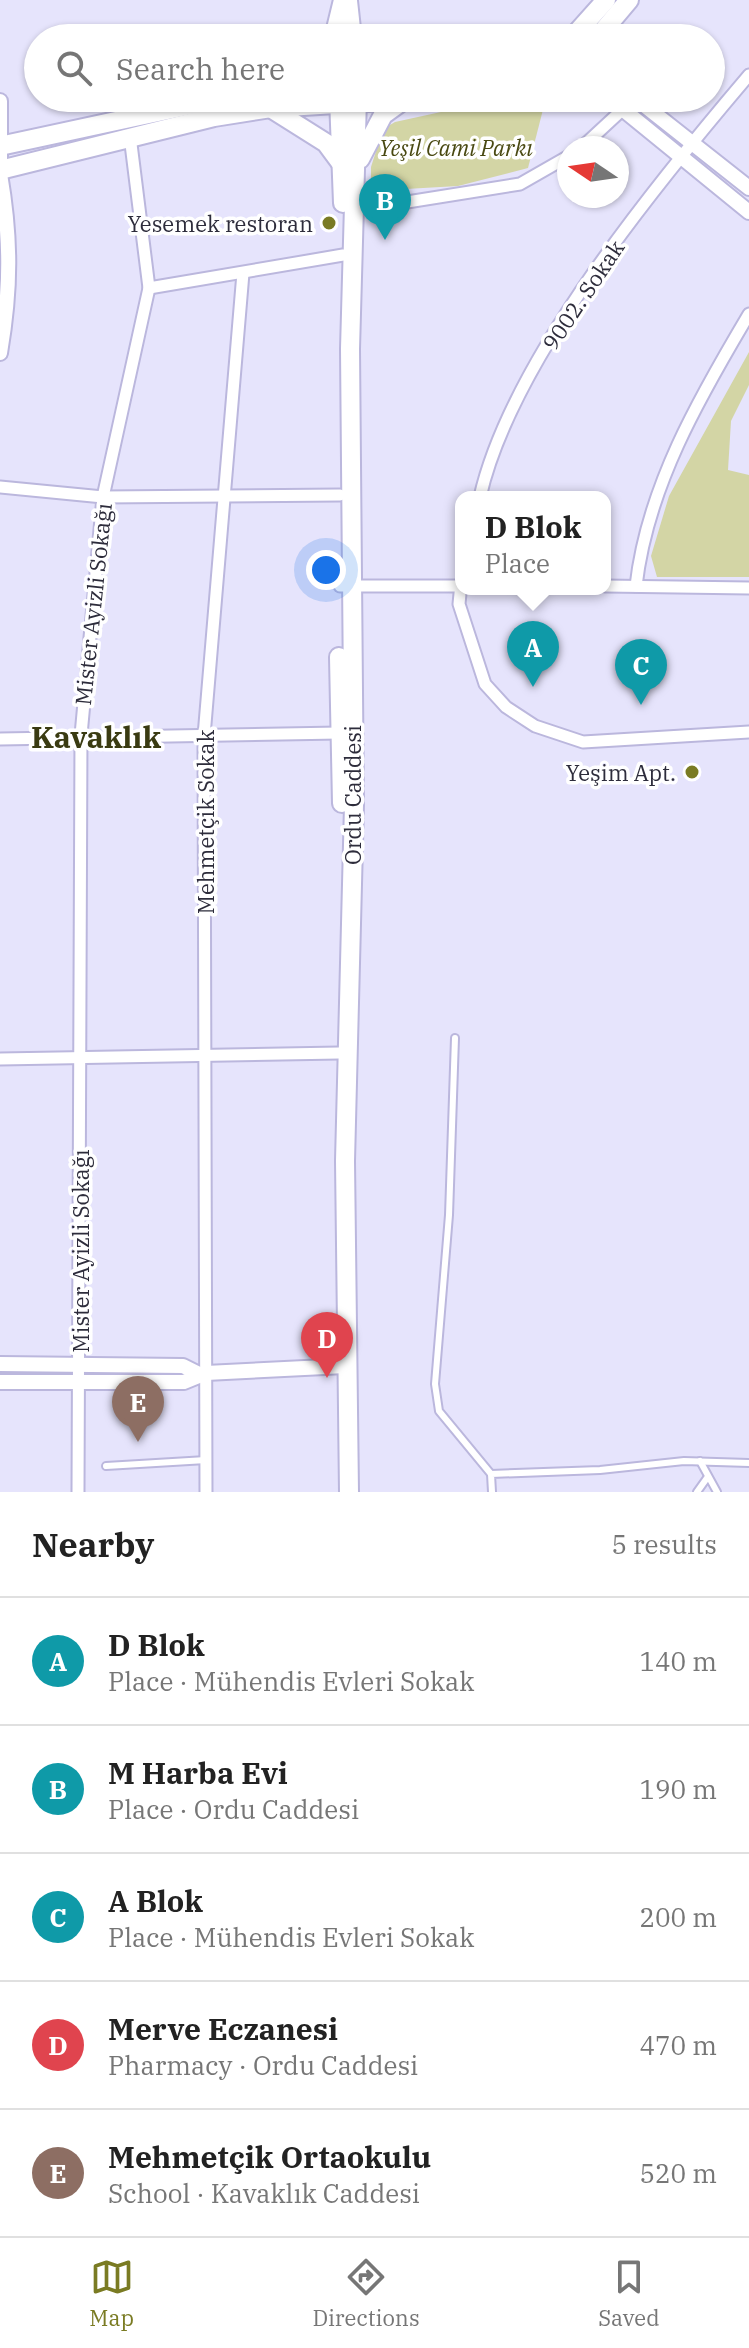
<!DOCTYPE html>
<meta charset="utf-8">
<style>
:root{--surface:#fff;--page:#f6f6f6;--text:#222;--muted:#767676;--line:#e0e0e0;--accent:#7a7b23}
body{margin:0;font-family:"IBM Plex Serif",serif;background:var(--page);color:var(--text)}
.compass{position:absolute;left:557px;top:136px;width:72px;height:72px;border-radius:50%;background:var(--surface);box-shadow:0 2px 6px #0004;rotate:283deg}
.you{position:absolute;left:326px;top:570px;width:28px;height:28px;margin:-20px;border:6px solid #fff;border-radius:50%;background:#1a73e8;box-shadow:0 0 0 12px #1a73e833}
.badge{display:grid;place-items:center;width:52px;height:52px;border-radius:50%;background:var(--accent);color:#fff;font-size:26px;font-weight:700}
.pin{position:absolute;translate:-50% -66px;filter:drop-shadow(0 2px 4px #0008)}
.pin::after{content:'';position:absolute;top:42px;width:28px;height:24px;background:inherit;clip-path:polygon(0 0,100% 0,50% 100%)}
.popup{position:absolute;left:455px;top:491px;width:156px;height:104px;box-sizing:border-box;display:grid;place-content:center;border-radius:16px;background:var(--surface);filter:drop-shadow(0 2px 6px #0005);font-size:26px;white-space:nowrap;color:var(--muted)}
.popup b{font-size:30px;color:var(--text)}
.popup::after{content:'';position:absolute;left:50%;top:100%;margin-left:-16px;border:16px solid transparent;border-top-color:var(--surface)}
.list{margin:0;padding:0;list-style:none}
h2{display:flex;justify-content:space-between;align-items:center;height:104px;margin:0;padding:0 32px;font-size:34px}
h2 small{font-size:26px;font-weight:400;color:var(--muted)}
.list li{display:grid;grid-template-columns:52px 1fr auto;gap:24px;align-items:center;box-sizing:border-box;height:128px;padding:0 32px;border-top:2px solid var(--line)}
.list b{display:block;font-size:30px;white-space:nowrap}
.list p{margin:0;font-size:26px;white-space:nowrap;color:var(--muted)}
.list em{font-size:26px;font-style:normal;color:var(--muted)}
.icon{flex:none;width:44px;height:44px;fill:none;stroke:currentColor;stroke-width:2;stroke-linecap:round;stroke-linejoin:round}
.map{position:relative;flex:none;width:749px;height:1492px;overflow:hidden}
.search{position:absolute;background:var(--surface);box-shadow:0 2px 6px #0004;left:24px;right:24px;top:24px;height:88px;display:flex;align-items:center;gap:20px;box-sizing:border-box;padding:0 28px;border-radius:44px;color:var(--muted);font-size:30px}
.sheet{height:744px;background:var(--surface)}
nav{display:flex;justify-content:space-around;align-items:center;box-sizing:border-box;height:112px;border-top:2px solid var(--line);background:var(--surface);font-size:22px;color:var(--muted)}
nav a{display:grid;justify-items:center;gap:4px}
nav .on{color:var(--accent)}
.map>svg:first-child{display:block}
.green{fill:#d3d5a5}
.lines{fill:none;stroke-linecap:round;stroke-linejoin:round}
.service-casing{stroke:#bbb7dd;stroke-width:10}
.minor-casing{stroke:#bbb7dd;stroke-width:15}
.tertiary-casing{stroke:#bbb7dd;stroke-width:18}
.primary-casing{stroke:#bbb7dd;stroke-width:22}
.service{stroke:#fff;stroke-width:6}
.minor{stroke:#fff;stroke-width:11}
.tertiary{stroke:#fff;stroke-width:14}
.primary{stroke:#fff;stroke-width:18}
.poi-dot{fill:#7a7b23;stroke:#fff;stroke-width:3}
.labels{text-anchor:middle;dominant-baseline:central;stroke-width:7;stroke-linejoin:round;paint-order:stroke}
.park-label{font-size:22px;font-style:italic;fill:#494912;stroke:#fff}
.poi-label{font-size:22px;fill:#2d2c3b;stroke:#fff;text-anchor:end}
.street-label{font-size:22px;fill:#2d2c3b;stroke:#fff}
.district-label{font-size:30px;font-weight:bold;fill:#3a3b12;stroke:#fff}
</style>
<div class="map">
<svg width="749" height="1492" viewBox="0 0 749 1492">
<rect width="100%" height="100%" fill="#e6e4fc"/>
<g class="green">
<polygon points="505,98 546,98 528,168 458,186 371,191 371,167 383,129 395,122"/>
<polygon points="749,352 749,385 731,421 728,470 749,475 749,577 657,577 651,556 669,496"/>
</g>
<g class="lines">
<g class="service-casing">
<g id="service">
<polyline points="455,1038 449,1215 435,1384 439,1411 491,1474"/>
<polyline points="700,1461 717,1492"/>
<polyline points="106,1466 206,1460"/>
<polyline points="492,1492 491,1474 600,1470 684,1461 749,1463"/>
<polyline points="697,1492 707,1478"/>
</g>
</g>
<g class="minor-casing">
<g id="minor">
<polyline points="581,148 635,98"/>
<polyline points="353,206 401,203 520,184 569,156"/>
<polyline points="149,288 343,255"/>
<polyline points="0,487 103,497 340,495"/>
<path d="M480 497C511 360 658 182 749 75"/>
<polyline points="461,583 459,604 485,684 506,707 535,726 583,742 749,732"/>
<polyline points="340,586 461,586"/>
<polyline points="605,586 749,588"/>
<path d="M636 586C647 488 699 398 749 314"/>
<polyline points="0,739 339,733"/>
<polyline points="0,1059 339,1053"/>
<polyline points="78,1492 81,735 103,497 149,288 130,136"/>
<polyline points="206,1492 204,736 243,273"/>
</g>
</g>
<g class="tertiary-casing">
<g id="tertiary">
<polyline points="609,98 749,212"/>
<polyline points="635,98 749,188"/>
<polyline points="0,101 0,162"/>
<path d="M0 174C11 238 11 288 0 353"/>
<polyline points="0,1364 183,1366 199,1374"/>
<polyline points="0,1382 184,1382 206,1373 345,1366"/>
</g>
</g>
<g class="primary-casing">
<g id="primary">
<polyline points="348,1 352,38"/>
<polyline points="330,38 335,33 343,0"/>
<polyline points="572,38 606,0"/>
<polyline points="597,38 629,0"/>
<polyline points="339,98 343,203"/>
<polyline points="272,109 326,143 343,166"/>
<polyline points="0,146 223,98"/>
<polyline points="360,159 383,115 401,102"/>
<polyline points="0,170 214,117 271,108 433,98"/>
<polyline points="339,657 342,803"/>
<polyline points="349,1492 345,1161 354,805 350,349 357,98"/>
</g>
</g>
<use href="#service" class="service"/>
<use href="#minor" class="minor"/>
<use href="#tertiary" class="tertiary"/>
<use href="#primary" class="primary"/>
</g>
<g class="poi-dot">
<circle cx="329" cy="223" r="8"/>
<circle cx="692" cy="772" r="8"/>
</g>
<g class="labels">
<g class="park-label">
<text x="456" y="147">Yeşil Cami Parkı</text>
</g>
<g class="poi-label">
<text x="313" y="223">Yesemek restoran</text>
<text x="676" y="772">Yeşim Apt.</text>
</g>
<g class="street-label">
<text transform="translate(583 295) rotate(-56)">9002. Sokak</text>
<text transform="translate(93 604) rotate(-84)">Mister Ayizli Sokağı</text>
<text transform="translate(352 795) rotate(-90)">Ordu Caddesi</text>
<text transform="translate(205 822) rotate(-90)">Mehmetçik Sokak</text>
<text transform="translate(80 1251) rotate(-90)">Mister Ayizli Sokağı</text>
</g>
<g class="district-label">
<text x="96" y="736">Kavaklık</text>
</g>
</g>
</svg>
<svg class="compass" viewBox="-18 -18 36 36"><path d="M0-13l5 13h-10z" fill="#e53935"/><path d="M0 13l5-13h-10z" fill="#767676"/></svg>
<div class="you"></div>
<div class="pin badge" style="left:533px;top:687px;background:#0f9aa8">A</div>
<div class="popup"><b>D Blok</b>Place</div>
<div class="pin badge" style="left:385px;top:240px;background:#0f9aa8">B</div>
<div class="pin badge" style="left:641px;top:705px;background:#0f9aa8">C</div>
<div class="pin badge" style="left:327px;top:1378px;background:#e0444e">D</div>
<div class="pin badge" style="left:138px;top:1442px;background:#8d6e63">E</div>
<div class="search"><svg class="icon" aria-label="search" viewBox="0 0 24 24"><circle cx="10" cy="10" r="6"/><path d="M15 15l6 6"/></svg>Search here</div>
</div>
<section class="sheet">
<h2>Nearby<small>5 results</small></h2>
<ul class="list">
<li><span class="badge" style="background:#0f9aa8">A</span><div><b>D Blok</b><p>Place · Mühendis Evleri Sokak</p></div><em>140 m</em></li>
<li><span class="badge" style="background:#0f9aa8">B</span><div><b>M Harba Evi</b><p>Place · Ordu Caddesi</p></div><em>190 m</em></li>
<li><span class="badge" style="background:#0f9aa8">C</span><div><b>A Blok</b><p>Place · Mühendis Evleri Sokak</p></div><em>200 m</em></li>
<li><span class="badge" style="background:#e0444e">D</span><div><b>Merve Eczanesi</b><p>Pharmacy · Ordu Caddesi</p></div><em>470 m</em></li>
<li><span class="badge" style="background:#8d6e63">E</span><div><b>Mehmetçik Ortaokulu</b><p>School · Kavaklık Caddesi</p></div><em>520 m</em></li>
</ul>
</section>
<nav>
<a class="on"><svg class="icon" aria-label="map" viewBox="0 0 24 24"><path d="M3 6l6-2 6 2 6-2v14l-6 2-6-2-6 2zM9 4v14M15 6v14"/></svg>Map</a>
<a><svg class="icon" aria-label="directions" viewBox="0 0 24 24"><path d="M12 3l9 9-9 9-9-9zM9 14v-3h6M13 9l2 2-2 2"/></svg>Directions</a>
<a><svg class="icon" aria-label="saved" viewBox="0 0 24 24"><path d="M7 4h10v16l-5-4-5 4z"/></svg>Saved</a>
</nav>
